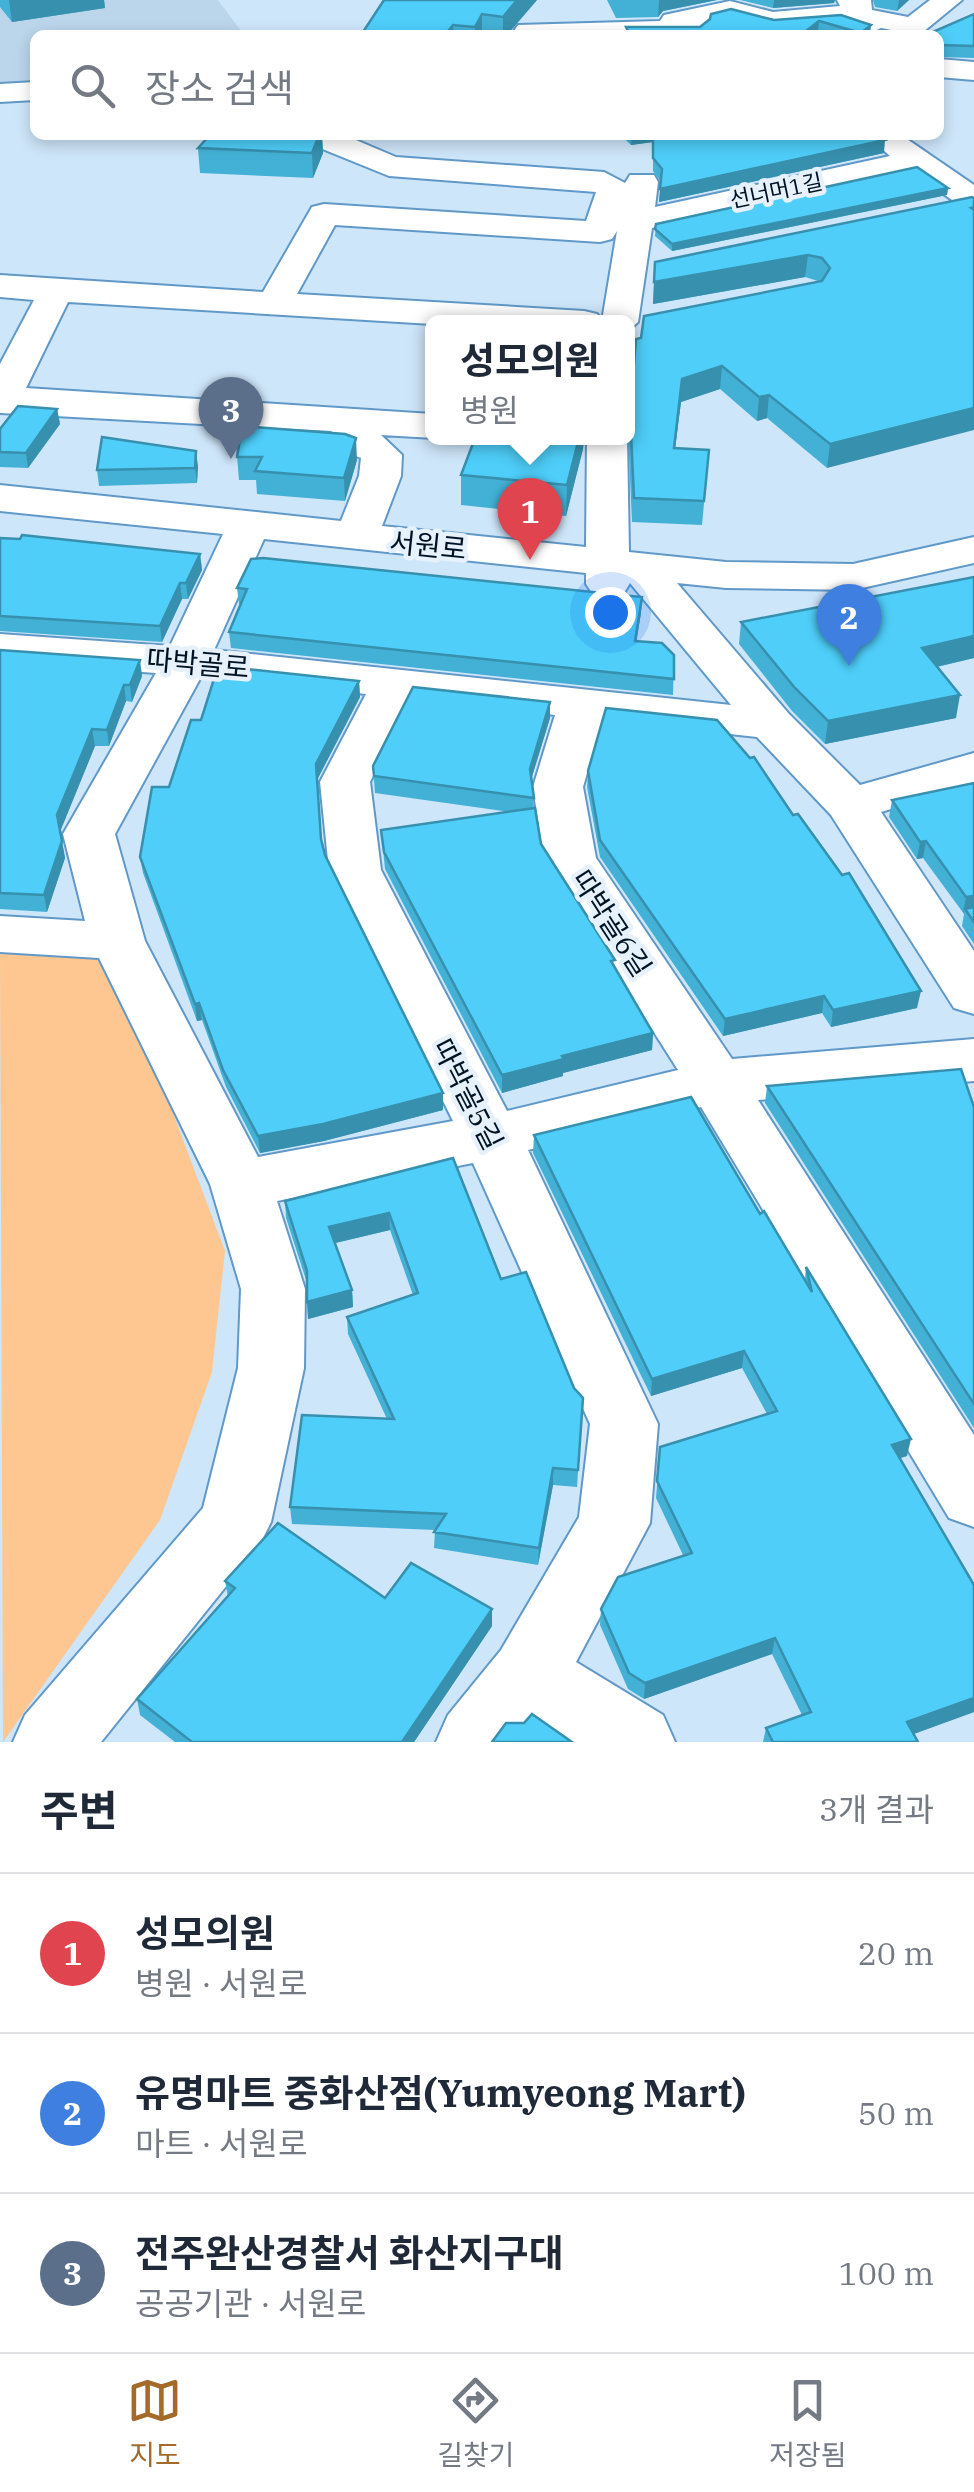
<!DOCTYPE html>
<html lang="ko">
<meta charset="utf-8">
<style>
:root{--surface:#fff;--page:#f6f6f7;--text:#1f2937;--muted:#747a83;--line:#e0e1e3;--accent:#a46a2a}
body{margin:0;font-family:"IBM Plex Serif","Noto Sans KR",serif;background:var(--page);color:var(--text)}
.you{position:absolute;left:610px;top:612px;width:35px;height:35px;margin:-25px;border:8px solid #fff;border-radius:50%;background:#1a73e8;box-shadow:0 0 0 15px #1a73e833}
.badge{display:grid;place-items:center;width:65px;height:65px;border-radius:50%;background:var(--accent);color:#fff;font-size:32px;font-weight:700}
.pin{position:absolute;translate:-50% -82px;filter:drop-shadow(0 2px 5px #0008)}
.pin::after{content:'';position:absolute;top:52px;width:35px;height:30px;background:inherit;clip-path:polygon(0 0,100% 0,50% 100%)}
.popup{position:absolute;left:425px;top:315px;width:210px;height:130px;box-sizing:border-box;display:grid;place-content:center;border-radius:15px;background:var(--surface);filter:drop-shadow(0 2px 8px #0005);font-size:32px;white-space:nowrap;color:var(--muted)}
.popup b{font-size:38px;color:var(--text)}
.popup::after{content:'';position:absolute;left:50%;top:100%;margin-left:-20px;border:20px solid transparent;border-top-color:var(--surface)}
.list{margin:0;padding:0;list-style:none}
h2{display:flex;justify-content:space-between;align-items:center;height:130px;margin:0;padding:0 40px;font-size:42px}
h2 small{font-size:32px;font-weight:400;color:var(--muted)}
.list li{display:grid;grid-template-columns:65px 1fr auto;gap:30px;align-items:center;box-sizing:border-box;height:160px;padding:0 40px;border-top:2px solid var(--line)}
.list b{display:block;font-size:38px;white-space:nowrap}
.list p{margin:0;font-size:32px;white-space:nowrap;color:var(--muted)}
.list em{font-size:32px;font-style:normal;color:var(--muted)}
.icon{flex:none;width:55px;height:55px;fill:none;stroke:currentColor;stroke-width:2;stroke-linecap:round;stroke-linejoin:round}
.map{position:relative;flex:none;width:974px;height:1742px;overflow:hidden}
.search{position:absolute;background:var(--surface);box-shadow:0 5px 15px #0003;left:30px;right:30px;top:30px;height:110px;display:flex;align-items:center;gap:25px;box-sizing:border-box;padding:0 35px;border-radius:15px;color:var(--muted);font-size:38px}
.sheet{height:610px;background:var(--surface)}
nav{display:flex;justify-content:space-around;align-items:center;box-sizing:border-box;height:140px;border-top:2px solid var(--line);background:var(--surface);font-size:28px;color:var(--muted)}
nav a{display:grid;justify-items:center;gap:5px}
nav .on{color:var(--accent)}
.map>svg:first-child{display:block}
.built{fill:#bbd5eb}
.green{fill:#fec792}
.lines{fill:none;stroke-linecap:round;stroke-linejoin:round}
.minor-casing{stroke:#6099c8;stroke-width:4}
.minor{fill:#fff;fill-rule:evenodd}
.wall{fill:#43b1d6}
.shaded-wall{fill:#3790ae}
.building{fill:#4ecef9;stroke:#3790ae;stroke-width:2.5}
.labels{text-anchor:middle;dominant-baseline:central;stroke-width:9;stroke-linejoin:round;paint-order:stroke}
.far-street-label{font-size:22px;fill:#001324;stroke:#e6f1fb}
.street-label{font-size:28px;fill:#001324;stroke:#e6f1fb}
</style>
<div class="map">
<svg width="974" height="1742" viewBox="0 0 974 1742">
<rect width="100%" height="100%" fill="#cee6fa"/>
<polygon class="built" points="0,0 218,0 244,35 35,35 35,86 0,89"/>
<polygon class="green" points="0,946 113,954 225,1251 212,1372 160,1520 3,1742"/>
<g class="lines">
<g class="minor-casing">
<g id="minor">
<polygon points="837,0 871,0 872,10 908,17 930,0 962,0 923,32 913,34 881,28 868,34 840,23 773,28 730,17 704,23 707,28 699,35 517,35 514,31 518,25 660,21 664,15 730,1 773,12 840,6"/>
<polygon points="939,59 974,62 974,80 939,77"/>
<polygon points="35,82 35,100 0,102 0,84"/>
<path d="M256 135H344L396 157 604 172 625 183 630 175H654L658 182 655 207 890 156 873 141 877 135H901L974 185V210L962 207 911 171 652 228 638 322 628 331V322L432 324 68 302 26 388 432 414 434 438 381 435 402 455 401 476 382 526 586 547 587 438H627L629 552 726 562 853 564 974 537V563L853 590 726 588 677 583 789 714 860 785 974 753V784L881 812 974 951V1014L954 1008 831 815 757 737 602 720 583 787 596 858 732 1059 974 1039V1081L758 1100 974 1435V1527L949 1518 701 1107 528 1150 658 1424 650 1523 576 1662 663 1715 675 1742H567L537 1723 523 1742H436L448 1715 501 1650 579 1517 590 1424 473 1163 277 1201 305 1289 304 1368 271 1522 260 1544 101 1742H13L25 1715 203 1508 238 1368 241 1289 210 1184 99 958 0 952V916L85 921 63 834 156 673 0 662V634L170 646 223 534 0 511V485L341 521 359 476 361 458 333 447 327 439 332 431 0 413V364L34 300 0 297V275L263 292 312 207 324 204 586 221 596 192 389 176 315 146 261 142ZM335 225 600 242 612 239 617 231 602 321 597 314 584 311 297 294ZM264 539 586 573V584L592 593 608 597 624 593 630 583 731 705 214 650ZM201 677 366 694 320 782 329 870 453 1121 258 1157 145 941 115 834ZM411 699 555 715 533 787 544 859 678 1070 507 1111 381 870 370 782Z"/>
</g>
</g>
<use href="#minor" class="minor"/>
</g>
<g class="wall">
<polygon points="0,0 104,0 105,8 12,22 0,7"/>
<polygon points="537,0 507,35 361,35"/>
<polygon points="607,0 717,0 663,11 658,17 616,18"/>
<polygon points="740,0 835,0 834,3 773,8"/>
<polygon points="873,0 909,0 897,11 875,7"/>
<polygon points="974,14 974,58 939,57 939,35"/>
<polygon points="841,15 870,35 824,35 818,33 815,35 626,35 626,27 700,27"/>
<polygon points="210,135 322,135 323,153 313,178 200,173 198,148"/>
<polygon points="621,135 877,135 884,153 659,202 661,182 653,171 653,142 631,145"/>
<polygon points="948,188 947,195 672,251 655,236 656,224"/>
<polygon points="972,197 827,468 767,418 757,421 720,389 681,402 675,448 709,450 702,525 632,522 628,435 630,411 821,282 805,277 653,304 655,262"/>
<polygon points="57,409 60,424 28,468 0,467 0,429"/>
<polygon points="242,426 357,460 345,501 257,494 256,480 239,480 237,457"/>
<polygon points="475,438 584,438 583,449 566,516 461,505 461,475"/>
<polygon points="198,466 197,483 99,486 97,470"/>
<polygon points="0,538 200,554 202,570 188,599 182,599 162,642 0,631"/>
<polygon points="974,577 974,658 937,667 956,718 825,744 792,711 739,644 741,622"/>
<polygon points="237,588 641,613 636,641 674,655 673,695 231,648 229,632 241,604 239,604"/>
<polygon points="0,650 142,676 132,702 126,701 109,746 95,746 60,831 65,858 47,912 0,909"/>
<polygon points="359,681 360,697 317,780 321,839 325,855 443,1093 443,1110 324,1141 260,1153 226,1087 202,1020 197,1021 143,873 140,857 201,720"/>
<polygon points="550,718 531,780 534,808 541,844 653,1033 652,1050 563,1073 563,1076 502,1093 385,869 381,830 510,812 375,793 373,766"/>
<polygon points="588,771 917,1008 831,1027 822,1013 723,1036 600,857 587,787"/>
<polygon points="974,783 974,944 962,926 964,914 923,858 917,859 889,817 892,800"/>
<polygon points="767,1086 974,1107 974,1428 765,1103"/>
<polygon points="534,1135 760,1214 805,1279 806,1267 907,1456 899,1458 974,1585 974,1712 913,1734 918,1742 763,1742 766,1728 802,1715 772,1654 644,1699 628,1689 600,1625 601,1609 683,1555 656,1498 660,1447 767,1414 742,1368 651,1396 533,1153"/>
<polygon points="453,1158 501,1279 574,1388 583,1398 577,1487 553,1485 538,1565 434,1548 435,1530 292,1524 290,1507 387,1419 348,1334 347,1317 413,1295 390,1230 335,1243 352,1290 353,1307 308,1319 307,1283 286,1218 285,1201"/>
<polygon points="225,1581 492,1609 492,1626 414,1742 175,1742 140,1715 137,1699 228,1597"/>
</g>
<g class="shaded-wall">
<polygon points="9,0 104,0 105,8 12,22"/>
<polygon points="517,0 537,0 507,35 503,35 503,17"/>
<polygon points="659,0 717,0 663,11 658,17"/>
<polygon points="774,0 835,0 834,3 773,8"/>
<polygon points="899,0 909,0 897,11"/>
<polygon points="482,14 482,35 475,35 475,27"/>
<polygon points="819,21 818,33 815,35 801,35"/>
<polygon points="453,25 454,35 445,35"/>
<polygon points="871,25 870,35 861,35 861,33"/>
<polygon points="319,135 322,135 323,153 313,178 312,153"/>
<polygon points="632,135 653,135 653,142 631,145"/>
<polygon points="885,140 884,153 659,202 660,189"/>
<polygon points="948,188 947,195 672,251 672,244"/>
<polygon points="808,255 805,277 653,304 654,282"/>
<polygon points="722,366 720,389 681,402 672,472 682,379"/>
<polygon points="769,395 767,418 757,421 759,397"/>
<polygon points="974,408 974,430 827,468 830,444"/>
<polygon points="57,409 60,424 28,468 26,453"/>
<polygon points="356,438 357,460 345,501 344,478"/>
<polygon points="579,438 584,438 583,449 566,516 567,485"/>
<polygon points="196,451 198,466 197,483 195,468"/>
<polygon points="200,554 202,570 188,599 186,583"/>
<polygon points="180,583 182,599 162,642 160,626"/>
<polygon points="642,597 641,613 634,657 635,641"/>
<polygon points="974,636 974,658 918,671 922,648"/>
<polygon points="140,660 142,676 132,702 130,685"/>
<polygon points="359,681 360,697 317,780 316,764"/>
<polygon points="124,685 126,701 109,746 107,730"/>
<polygon points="960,695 956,718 825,744 828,721"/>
<polygon points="550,702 550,718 529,786 530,769"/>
<polygon points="92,729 95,746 60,832 57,815"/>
<polygon points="62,841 65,858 47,912 44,895"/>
<polygon points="926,841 923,858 917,859 920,842"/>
<polygon points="974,896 974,912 965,909 963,914 966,897"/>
<polygon points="921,991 917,1008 831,1027 833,1010"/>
<polygon points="824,996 822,1013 723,1036 725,1019"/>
<polygon points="199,1003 202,1020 197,1021 195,1004"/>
<polygon points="653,1033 652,1050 563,1073 563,1076 502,1093 502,1075 562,1056"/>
<polygon points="443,1093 443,1110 324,1141 260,1153 258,1136"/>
<polygon points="389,1213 390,1230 331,1244 329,1227"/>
<polygon points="352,1290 353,1307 308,1319 307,1302"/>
<polygon points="744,1351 742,1368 651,1396 652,1379"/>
<polygon points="911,1439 907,1456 888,1462 892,1445"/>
<polygon points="553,1468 553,1485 538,1565 539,1548"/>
<polygon points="492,1609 492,1626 414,1742 402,1742"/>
<polygon points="775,1638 772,1654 644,1699 645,1683"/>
<polygon points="974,1698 974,1712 903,1738 907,1722"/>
</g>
<g class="building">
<polygon points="384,0 517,0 503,17 482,14 475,27 453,25 445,35 361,35"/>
<polygon points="731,9 774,20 841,15 871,25 861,33 819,21 801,35 630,35 626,27 700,27 710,19 711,14"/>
<polygon points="974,14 974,46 939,45 939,35 926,35"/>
<polygon points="210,135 319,135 312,153 198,148"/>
<polygon points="653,135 877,135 885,140 660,189 662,169 653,158"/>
<polygon points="917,167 948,188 672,244 655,229 656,224"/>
<polygon points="972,197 974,198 974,207 971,208 974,210 974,408 830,444 769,395 759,397 722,366 682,379 674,448 709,450 704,501 634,498 630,411 636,339 641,338 644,316 822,281 830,268 822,258 808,255 654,282 655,262"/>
<polygon points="18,406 57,409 26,453 0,452 0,429"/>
<polygon points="242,426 345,434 356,438 344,478 255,471 262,457 237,457"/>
<polygon points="102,437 196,451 195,468 97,470"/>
<polygon points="475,438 579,438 567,485 461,475"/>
<polygon points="22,535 200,554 186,583 180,583 160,626 0,616 0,538 20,539"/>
<polygon points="263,558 642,597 635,641 662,643 674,655 674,679 229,632 247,589 237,588 251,559"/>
<polygon points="974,577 974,636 922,648 960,695 828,721 795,688 741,622"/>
<polygon points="0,650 140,660 130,685 124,685 107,730 92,729 57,815 62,841 44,895 0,893"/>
<polygon points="218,666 359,681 316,764 321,839 325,855 443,1093 323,1124 258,1136 223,1070 199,1003 195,1004 140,857 152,787 169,787 191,720 201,720"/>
<polygon points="413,687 550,702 530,769 534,798 374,776 373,766"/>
<polygon points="606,708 717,720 750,758 754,757 793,815 798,814 842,875 849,873 921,991 833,1010 824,996 725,1019 600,840 588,771"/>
<polygon points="974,783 974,896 966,897 926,841 920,842 892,800"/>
<polygon points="535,808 541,844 615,960 611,961 653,1033 562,1056 564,1059 502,1075 384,852 381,830"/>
<polygon points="974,907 974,922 965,909"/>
<polygon points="961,1069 974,1107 974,1404 767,1086"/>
<polygon points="691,1097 760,1214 764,1211 812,1292 806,1267 911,1439 892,1445 974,1585 974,1698 907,1722 918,1742 773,1742 766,1728 811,1712 775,1638 645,1683 629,1673 601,1609 618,1577 692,1553 657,1481 660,1447 777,1411 744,1351 652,1379 534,1135"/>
<polygon points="453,1158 501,1279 526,1272 574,1388 583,1398 578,1470 553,1468 539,1548 434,1532 446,1514 290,1507 302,1415 394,1419 347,1317 418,1293 389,1213 329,1227 352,1290 307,1302 307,1271 285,1201"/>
<polygon points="278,1523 385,1598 411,1563 492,1609 402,1742 192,1742 137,1699 235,1588 225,1581"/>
<polygon points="532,1714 572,1742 492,1742 506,1723 524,1723"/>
</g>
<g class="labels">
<g class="far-street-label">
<text transform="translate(776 190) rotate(-12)">선너머1길</text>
</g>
<g class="street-label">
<text transform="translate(428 545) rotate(6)">서원로</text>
<text transform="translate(198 663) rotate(5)">따박골로</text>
<text transform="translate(612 923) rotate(57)">따박골6길</text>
<text transform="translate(468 1094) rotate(63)">따박골5길</text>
</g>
</g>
</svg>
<div class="you"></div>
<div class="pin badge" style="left:530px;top:560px;background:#e0444e">1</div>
<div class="popup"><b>성모의원</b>병원</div>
<div class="pin badge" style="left:849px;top:666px;background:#3f7fe0">2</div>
<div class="pin badge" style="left:231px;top:459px;background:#5c6f8a">3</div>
<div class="search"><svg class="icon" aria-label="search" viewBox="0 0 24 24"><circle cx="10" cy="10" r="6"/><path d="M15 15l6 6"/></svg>장소 검색</div>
</div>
<section class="sheet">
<h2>주변<small>3개 결과</small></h2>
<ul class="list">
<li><span class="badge" style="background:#e0444e">1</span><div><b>성모의원</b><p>병원 · 서원로</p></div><em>20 m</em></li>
<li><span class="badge" style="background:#3f7fe0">2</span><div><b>유명마트 중화산점(Yumyeong Mart)</b><p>마트 · 서원로</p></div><em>50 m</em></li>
<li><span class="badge" style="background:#5c6f8a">3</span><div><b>전주완산경찰서 화산지구대</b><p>공공기관 · 서원로</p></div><em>100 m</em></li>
</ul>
</section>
<nav>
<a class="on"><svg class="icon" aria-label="map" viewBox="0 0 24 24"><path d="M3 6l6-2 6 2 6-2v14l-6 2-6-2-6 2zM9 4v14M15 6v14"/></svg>지도</a>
<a><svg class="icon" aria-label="directions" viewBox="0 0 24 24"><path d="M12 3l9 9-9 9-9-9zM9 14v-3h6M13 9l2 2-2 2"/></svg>길찾기</a>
<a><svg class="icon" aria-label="saved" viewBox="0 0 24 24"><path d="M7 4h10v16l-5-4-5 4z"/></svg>저장됨</a>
</nav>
